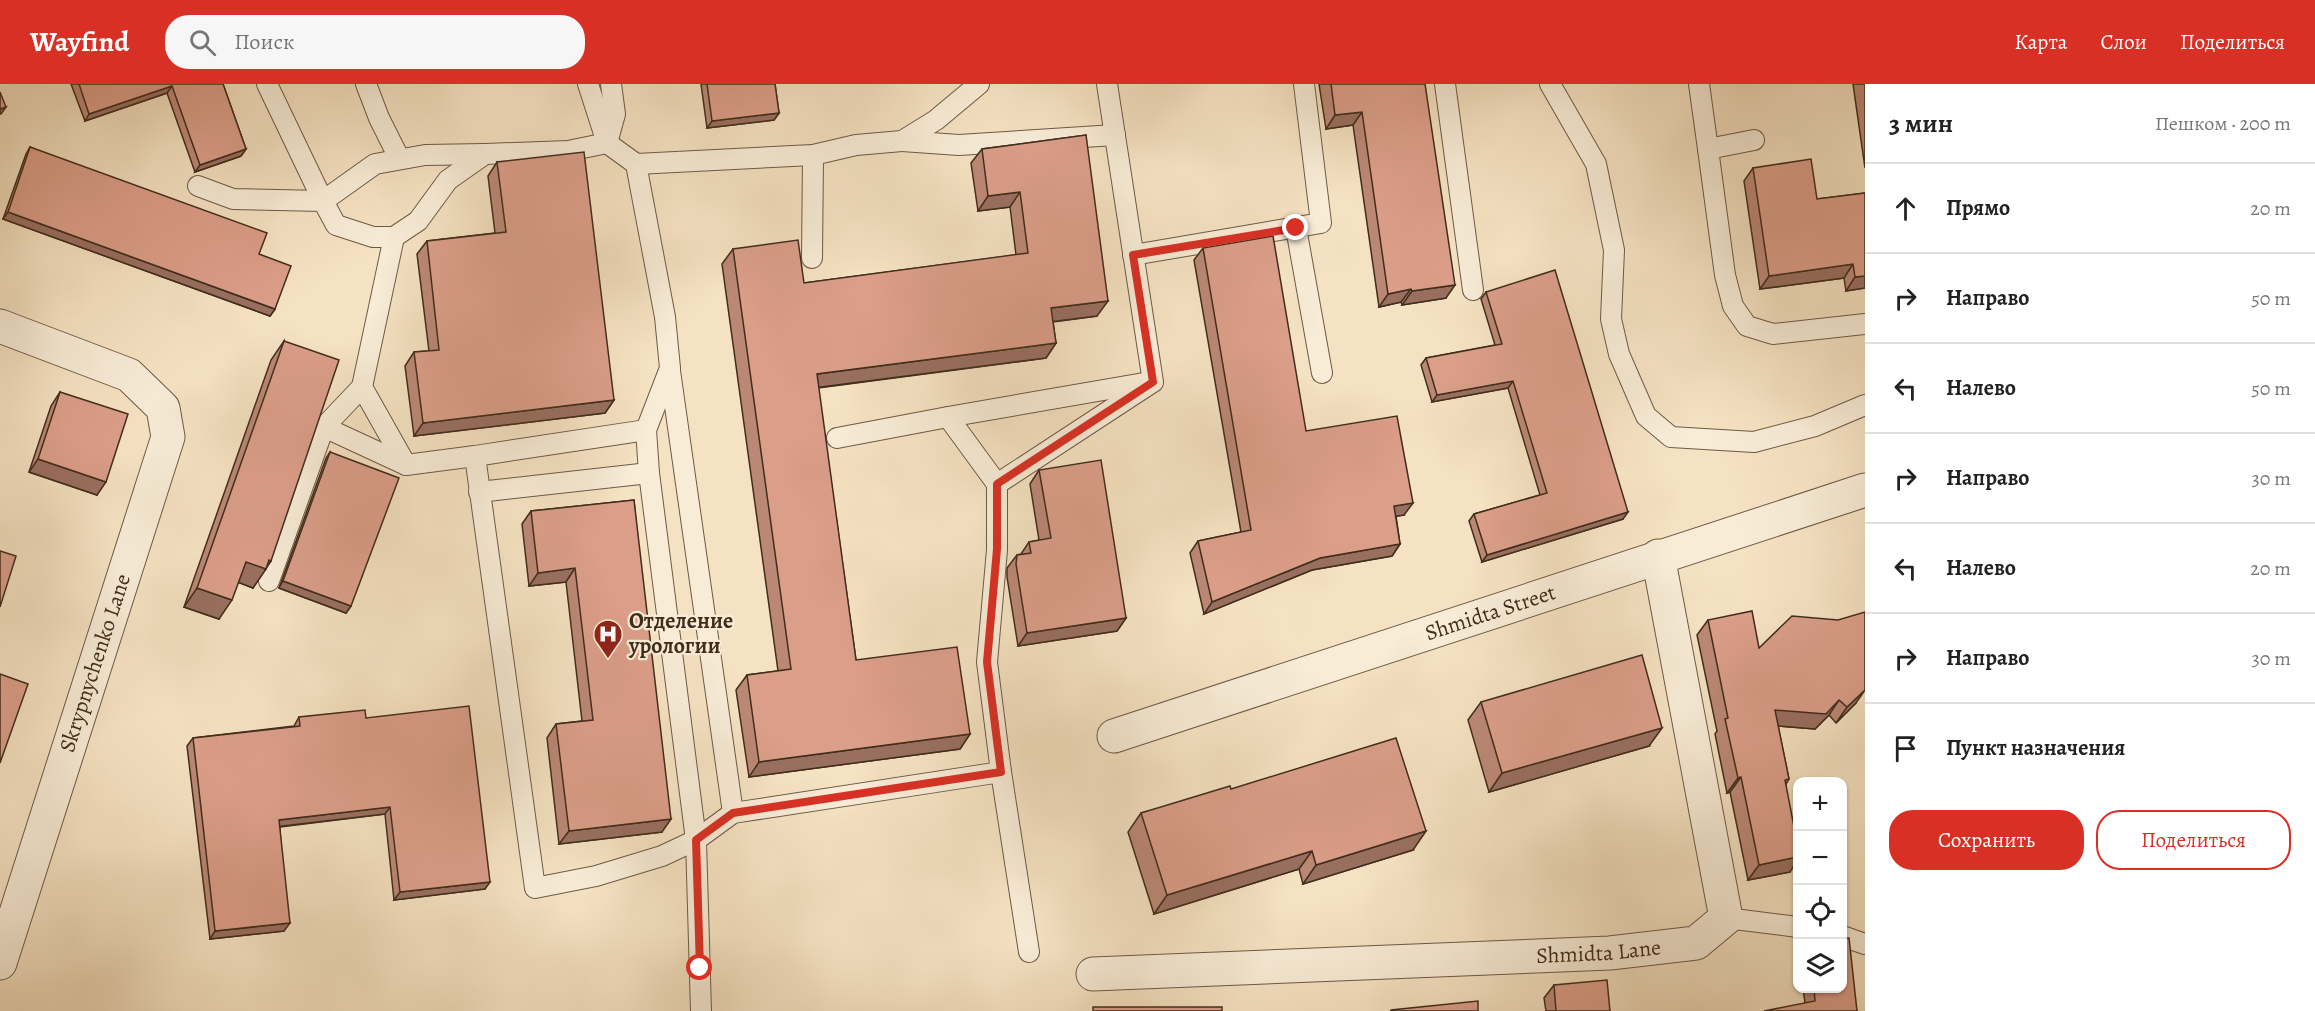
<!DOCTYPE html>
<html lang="ru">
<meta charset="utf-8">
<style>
:root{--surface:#fff;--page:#f6f6f6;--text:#222;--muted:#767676;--line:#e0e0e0;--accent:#d93025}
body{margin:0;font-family:Alegreya,serif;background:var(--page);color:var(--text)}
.controls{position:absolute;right:18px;bottom:18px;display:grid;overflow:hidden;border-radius:12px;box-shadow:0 2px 4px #0004}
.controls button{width:54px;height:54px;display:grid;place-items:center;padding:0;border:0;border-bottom:2px solid var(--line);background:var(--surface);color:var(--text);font:30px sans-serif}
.stop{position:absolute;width:18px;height:18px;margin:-14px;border:4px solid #d93025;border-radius:50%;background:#fff}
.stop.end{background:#d93025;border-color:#fff;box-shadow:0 2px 6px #0008}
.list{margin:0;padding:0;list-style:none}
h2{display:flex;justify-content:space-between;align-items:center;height:78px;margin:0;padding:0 24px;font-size:26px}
h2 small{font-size:20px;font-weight:400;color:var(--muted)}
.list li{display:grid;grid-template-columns:39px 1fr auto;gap:18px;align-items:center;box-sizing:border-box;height:90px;padding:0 24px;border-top:2px solid var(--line)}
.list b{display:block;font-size:22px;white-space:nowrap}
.list em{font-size:20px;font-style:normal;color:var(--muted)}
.actions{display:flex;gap:12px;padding:18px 24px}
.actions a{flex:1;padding:14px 0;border:2px solid var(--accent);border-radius:24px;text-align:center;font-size:21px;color:var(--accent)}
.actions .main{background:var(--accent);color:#fff}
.icon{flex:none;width:33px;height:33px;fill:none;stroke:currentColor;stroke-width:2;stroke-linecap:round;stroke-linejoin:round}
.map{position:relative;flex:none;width:1865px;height:927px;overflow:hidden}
header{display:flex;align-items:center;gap:36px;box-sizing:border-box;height:84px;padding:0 30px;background:var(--accent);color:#fff}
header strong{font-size:28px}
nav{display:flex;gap:33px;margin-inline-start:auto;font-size:21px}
.search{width:420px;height:54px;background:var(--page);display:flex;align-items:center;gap:15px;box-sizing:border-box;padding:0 21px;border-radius:24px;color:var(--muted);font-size:22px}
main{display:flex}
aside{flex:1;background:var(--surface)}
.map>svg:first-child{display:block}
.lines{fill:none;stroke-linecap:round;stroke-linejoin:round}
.lane-casing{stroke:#6e5a46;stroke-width:22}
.street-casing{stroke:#6e5a46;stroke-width:35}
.lane{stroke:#f8ecd7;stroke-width:20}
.street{stroke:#f8ecd7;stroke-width:33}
.wall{fill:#bc8876;stroke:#412d1c;stroke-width:1.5}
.shaded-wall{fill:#996f60;stroke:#412d1c;stroke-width:1.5}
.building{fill:#db9e89;stroke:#412d1c;stroke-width:1.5}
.route{stroke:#d93025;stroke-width:8}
.labels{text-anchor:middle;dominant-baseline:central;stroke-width:4.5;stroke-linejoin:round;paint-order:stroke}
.street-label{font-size:22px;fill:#412d1c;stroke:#f8ecd7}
.poi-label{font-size:22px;font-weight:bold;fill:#412d1c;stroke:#f8ecd7;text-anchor:start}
</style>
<header>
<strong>Wayfind</strong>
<div class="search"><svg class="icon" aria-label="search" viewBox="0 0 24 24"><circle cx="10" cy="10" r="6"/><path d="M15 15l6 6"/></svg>Поиск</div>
<nav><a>Карта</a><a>Слои</a><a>Поделиться</a></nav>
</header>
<main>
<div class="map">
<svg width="1865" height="927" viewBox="0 0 1865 927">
<rect width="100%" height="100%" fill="#f5e2c2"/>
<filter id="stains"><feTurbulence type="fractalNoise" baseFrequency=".00333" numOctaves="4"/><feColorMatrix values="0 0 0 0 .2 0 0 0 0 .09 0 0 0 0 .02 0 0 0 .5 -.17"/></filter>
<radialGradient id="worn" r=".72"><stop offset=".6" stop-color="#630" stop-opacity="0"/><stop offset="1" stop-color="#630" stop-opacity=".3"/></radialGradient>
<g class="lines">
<g class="lane-casing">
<g id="lane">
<polyline points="267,0 323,117 375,80 425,71 485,70"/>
<polyline points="366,0 379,34 399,74"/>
<polyline points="588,0 607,59 636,80"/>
<polyline points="1445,0 1473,206"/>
<polyline points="1550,0 1596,80 1614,166 1611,235 1619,270 1646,332 1671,353 1754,358 1815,342 1865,321"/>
<polyline points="1699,0 1708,65"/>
<polyline points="1754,56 1708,65 1725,191 1733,222 1747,242 1773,250 1865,240"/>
<polyline points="902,57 959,61 1115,51"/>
<polyline points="198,102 233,115 323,117 336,141 373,153 394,153 418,137 448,96 485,70 568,67 607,59 615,30 611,0"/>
<polyline points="1296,144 1322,289"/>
<polyline points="394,153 362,303 406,381"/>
<polyline points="1133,171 1321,139 1304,0"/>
<polyline points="812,174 813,71"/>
<polyline points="670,287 733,729"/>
<polyline points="948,333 1144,299"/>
<polyline points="324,343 362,303"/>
<polyline points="646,346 475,372 535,804 596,792 662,772 696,756 733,729 1001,688 987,578 997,466 997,400 1153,298 1107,0"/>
<polyline points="837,354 948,333 997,400"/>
<polyline points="479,408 649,389"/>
<polyline points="269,497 324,343 406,381 475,372"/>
<polyline points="1001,688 1029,868"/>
<polyline points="1726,834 1798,843"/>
<polyline points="1842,852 1865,860"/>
<polyline points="701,927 696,756 649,389 646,346 670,284 665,233 636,80 813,71 856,61 902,57 936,36 979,0"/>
</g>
</g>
<g class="street-casing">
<g id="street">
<polyline points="0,242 129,291 163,324 168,353 0,879"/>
<path id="s1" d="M1114 652 1865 406"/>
<path id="s2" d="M1093 890 1610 869 1696 859 1726 834 1658 472"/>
</g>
</g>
<use href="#lane" class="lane"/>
<use href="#street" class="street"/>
</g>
<g class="wall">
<polygon points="71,0 223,0 246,65 241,72 195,88 167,9 85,37"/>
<polygon points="701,0 775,0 779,29 774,36 707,44"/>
<polygon points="1319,0 1425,0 1446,214 1402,221 1401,218 1379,223 1353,41 1326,45"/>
<polygon points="1853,0 1865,0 1865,84"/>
<polygon points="1086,51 1097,232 1053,238 1056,259 1046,274 818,304 856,576 970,650 960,665 749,693 736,606 747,591 778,587 722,180 733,165 804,199 1016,171 1010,123 978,127 971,79 982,65"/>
<polygon points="30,63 259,170 275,225 270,232 3,135 26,70"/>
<polygon points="497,78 614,316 605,329 414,352 405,282 414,268 429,267 417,170 427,157 495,149 488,92"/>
<polygon points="1753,84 1817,115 1865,109 1865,204 1846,207 1844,194 1760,205 1744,97"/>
<polygon points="1203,164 1306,347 1404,431 1396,432 1400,460 1392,472 1312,486 1204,530 1190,469 1198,457 1241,448 1194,176"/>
<polygon points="1486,208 1623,435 1482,478 1469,437 1474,430 1540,411 1508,304 1432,318 1421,281 1426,274 1495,261 1481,215"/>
<polygon points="284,257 271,477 253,504 238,498 219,535 184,523 271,276"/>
<polygon points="60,308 97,411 29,388 51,322"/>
<polygon points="330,368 351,522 346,529 279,504 326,374"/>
<polygon points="1039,386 1126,534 1117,547 1018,562 1007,493 1007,484 1017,471 1021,470 1029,458 1039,456 1030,400"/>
<polygon points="634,416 662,748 559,760 547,654 556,640 582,637 566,498 529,502 522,440 531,427"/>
<polygon points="1708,536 1856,619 1836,639 1829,631 1815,645 1778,642 1789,695 1786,700 1790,788 1748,796 1730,708 1727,709 1715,650 1717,647 1697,551"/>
<polygon points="1481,618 1649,662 1489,708 1468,636"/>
<polygon points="299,633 366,634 485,805 394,816 385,730 280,743 284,847 210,855 187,662 193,654 294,642"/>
<polygon points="1231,705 1413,766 1303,800 1299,785 1154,830 1128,748 1141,729"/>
<polygon points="1554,901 1610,927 1546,927 1544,914"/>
<polygon points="1803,904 1842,904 1857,927 1805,919"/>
</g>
<g class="shaded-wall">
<polygon points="172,2 167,9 85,37 89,30"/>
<polygon points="6,23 1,30 0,30 0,25"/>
<polygon points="1362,28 1353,41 1326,45 1335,31"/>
<polygon points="779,29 774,36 707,44 712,37"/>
<polygon points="246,65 241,72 195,88 200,81"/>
<polygon points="1020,108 1010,123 978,127 988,112"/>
<polygon points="8,128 275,225 270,232 3,135"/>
<polygon points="1853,180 1844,194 1760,205 1769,192"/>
<polygon points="1865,192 1865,204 1846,207 1855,193"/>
<polygon points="1455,201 1446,214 1402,221 1412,207"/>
<polygon points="1411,205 1401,218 1379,223 1388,210"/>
<polygon points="1108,217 1097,232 1041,239 1051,224"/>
<polygon points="1056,259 1046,274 806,305 817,290"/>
<polygon points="1513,297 1508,304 1432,318 1437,311"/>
<polygon points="614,316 605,329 414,352 423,339"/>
<polygon points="38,375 106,398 97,411 29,388"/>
<polygon points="1413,419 1404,431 1386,434 1394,422"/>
<polygon points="1628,428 1623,435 1482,478 1487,471"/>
<polygon points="1400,460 1392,472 1312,486 1204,530 1212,518 1320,474"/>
<polygon points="269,476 271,477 265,485 266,485 253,504 232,496 246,478"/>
<polygon points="575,484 566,498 529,502 538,489"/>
<polygon points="283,497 351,522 346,529 279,504"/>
<polygon points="197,504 232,516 219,535 184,523"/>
<polygon points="1126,534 1117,547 1018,562 1027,549"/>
<polygon points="1865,606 1856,619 1836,639 1847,623"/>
<polygon points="1839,616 1829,631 1815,645 1765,641 1775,626"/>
<polygon points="1662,644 1649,662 1489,708 1502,689"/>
<polygon points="970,650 960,665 749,693 759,678"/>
<polygon points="1741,693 1730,708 1727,709 1738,694"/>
<polygon points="390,723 385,730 274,743 279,736"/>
<polygon points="671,735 662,748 559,760 569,747"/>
<polygon points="1426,747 1413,766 1303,800 1316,781"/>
<polygon points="1312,767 1299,785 1154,830 1167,811"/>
<polygon points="1797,773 1797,777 1790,788 1748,796 1759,781"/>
<polygon points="490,798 485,805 394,816 400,808"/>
<polygon points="290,839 284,847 210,855 215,847"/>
</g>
<g class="building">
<polygon points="79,0 223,0 246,65 200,81 172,2 89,30"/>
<polygon points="707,0 775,0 779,29 712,37"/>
<polygon points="1331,0 1425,0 1455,201 1412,207 1411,205 1388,210 1362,28 1335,31"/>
<polygon points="0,8 6,23 0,25"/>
<polygon points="1086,51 1108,217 1051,224 1056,259 817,290 856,576 957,563 970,650 759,678 747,591 791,585 733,165 798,156 804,199 1028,169 1020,108 988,112 982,65"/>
<polygon points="30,63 267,149 259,170 291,182 275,225 8,128"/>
<polygon points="584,68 614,316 423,339 414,268 439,266 427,157 506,148 497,78"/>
<polygon points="1811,75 1817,115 1865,109 1865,192 1855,193 1853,180 1769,192 1753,84"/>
<polygon points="1273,152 1306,347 1397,332 1413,419 1394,422 1400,460 1320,474 1212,518 1198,457 1251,446 1203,164"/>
<polygon points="1555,186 1628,428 1487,471 1474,430 1547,409 1513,297 1437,311 1426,274 1502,260 1486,208"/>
<polygon points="284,257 339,276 271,477 269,476 266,485 246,478 232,516 197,504"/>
<polygon points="60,308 128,330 106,398 38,375"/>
<polygon points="330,368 399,394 351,522 283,497"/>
<polygon points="1101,376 1126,534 1027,549 1016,480 1017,471 1031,469 1029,458 1051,454 1039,386"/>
<polygon points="634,416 671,735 569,747 556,640 593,636 575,484 538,489 531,427"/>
<polygon points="0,467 16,472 0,523"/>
<polygon points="1752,527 1759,564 1792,532 1838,536 1865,528 1865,606 1847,623 1839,616 1826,630 1775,626 1789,695 1785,696 1797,758 1797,773 1759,781 1741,693 1738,694 1725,635 1728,634 1708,536"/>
<polygon points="1642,571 1662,644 1502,689 1481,618"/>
<polygon points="0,590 28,600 0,679"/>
<polygon points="469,622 490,798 400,808 390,723 279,736 290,839 215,847 193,654 300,642 299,633 365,626 366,634"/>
<polygon points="1396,654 1426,747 1316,781 1312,767 1167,811 1141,729 1230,702 1231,705"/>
<polygon points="1849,854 1857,927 1764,927 1815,917 1814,904 1842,904 1842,855"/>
<polygon points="1607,896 1610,927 1556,927 1554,901"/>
<polygon points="1478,917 1478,927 1391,927 1391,926"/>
<rect x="1093" y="923" width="129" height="4"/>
</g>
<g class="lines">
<polyline class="route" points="700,884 696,756 733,729 1001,688 987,578 997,465 997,400 1153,298 1133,171 1296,144"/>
</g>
<defs>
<g id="hospital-pin" transform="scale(1.5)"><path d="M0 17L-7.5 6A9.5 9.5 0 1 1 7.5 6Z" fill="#8f2418" stroke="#f8ecd7"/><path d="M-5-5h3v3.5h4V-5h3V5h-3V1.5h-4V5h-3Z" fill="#fff"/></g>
</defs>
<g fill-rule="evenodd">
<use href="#hospital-pin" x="608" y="550"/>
</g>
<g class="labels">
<g class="street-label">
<text stroke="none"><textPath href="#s1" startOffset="396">Shmidta Street</textPath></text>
<text transform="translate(95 579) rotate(-72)">Skrypnychenko Lane</text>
<text stroke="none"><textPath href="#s2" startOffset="506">Shmidta Lane</textPath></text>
</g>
<g class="poi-label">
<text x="629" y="537">Отделение<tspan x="629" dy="25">урологии</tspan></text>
</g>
</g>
<rect width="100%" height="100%" filter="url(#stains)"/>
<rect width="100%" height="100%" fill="url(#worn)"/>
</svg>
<div class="controls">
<button>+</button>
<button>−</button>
<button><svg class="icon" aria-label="locate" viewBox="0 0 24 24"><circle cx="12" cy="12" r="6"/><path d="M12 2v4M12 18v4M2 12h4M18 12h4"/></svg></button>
<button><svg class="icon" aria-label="layers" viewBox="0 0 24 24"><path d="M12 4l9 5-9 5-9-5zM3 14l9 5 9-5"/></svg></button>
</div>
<div class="stop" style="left:700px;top:884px"></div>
<div class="stop end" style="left:1296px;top:144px"></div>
</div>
<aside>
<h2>3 мин<small>Пешком · 200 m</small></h2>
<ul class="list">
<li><svg class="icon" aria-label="ahead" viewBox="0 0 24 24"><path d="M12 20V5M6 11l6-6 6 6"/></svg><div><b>Прямо</b></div><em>20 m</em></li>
<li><svg class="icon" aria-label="right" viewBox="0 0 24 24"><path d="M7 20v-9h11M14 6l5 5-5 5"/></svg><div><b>Направо</b></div><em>50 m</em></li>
<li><svg class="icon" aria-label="left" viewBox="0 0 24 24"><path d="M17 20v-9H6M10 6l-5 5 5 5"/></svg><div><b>Налево</b></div><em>50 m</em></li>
<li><svg class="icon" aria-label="right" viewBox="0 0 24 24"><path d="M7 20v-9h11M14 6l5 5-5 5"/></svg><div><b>Направо</b></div><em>30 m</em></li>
<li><svg class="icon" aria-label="left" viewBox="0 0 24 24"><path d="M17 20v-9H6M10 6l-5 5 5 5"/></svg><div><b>Налево</b></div><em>20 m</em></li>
<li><svg class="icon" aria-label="right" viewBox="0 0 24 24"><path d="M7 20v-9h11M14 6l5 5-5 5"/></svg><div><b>Направо</b></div><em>30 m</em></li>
<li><svg class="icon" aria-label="arrive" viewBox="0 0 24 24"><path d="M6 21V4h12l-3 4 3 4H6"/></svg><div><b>Пункт назначения</b></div></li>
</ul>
<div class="actions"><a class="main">Сохранить</a><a>Поделиться</a></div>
</aside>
</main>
